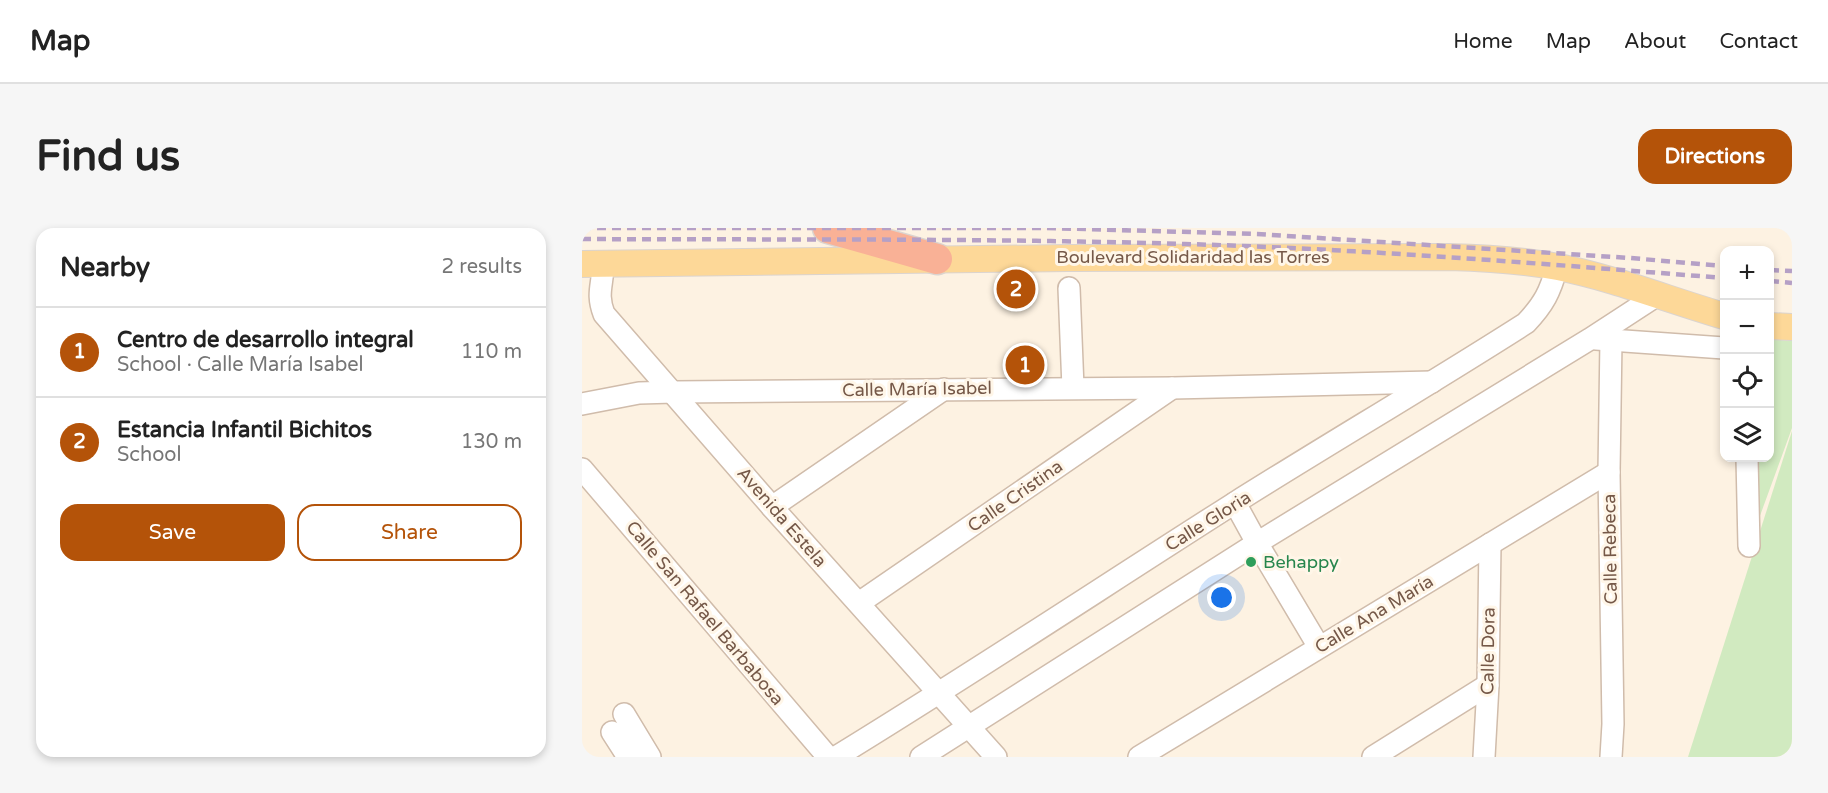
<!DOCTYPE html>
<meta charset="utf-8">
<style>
:root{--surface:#fff;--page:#f6f6f6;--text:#222;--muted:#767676;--line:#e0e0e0;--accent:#b45309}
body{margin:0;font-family:"Varela Round",sans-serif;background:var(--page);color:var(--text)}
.controls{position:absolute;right:18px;top:18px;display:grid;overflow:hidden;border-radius:12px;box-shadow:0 3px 9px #0003}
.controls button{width:54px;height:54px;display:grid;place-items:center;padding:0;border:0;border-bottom:2px solid var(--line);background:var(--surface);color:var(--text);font:30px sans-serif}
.you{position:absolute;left:640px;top:370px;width:21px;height:21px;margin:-15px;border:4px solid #fff;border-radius:50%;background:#1a73e8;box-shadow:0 0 0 9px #1a73e833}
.badge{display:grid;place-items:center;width:39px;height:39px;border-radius:50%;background:var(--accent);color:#fff;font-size:20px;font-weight:700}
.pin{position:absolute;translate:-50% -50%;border:3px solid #fff;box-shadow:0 2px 6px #0006}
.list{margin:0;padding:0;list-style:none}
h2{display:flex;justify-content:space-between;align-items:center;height:78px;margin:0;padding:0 24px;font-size:26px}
h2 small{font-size:20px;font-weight:400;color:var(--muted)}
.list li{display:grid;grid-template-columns:39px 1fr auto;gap:18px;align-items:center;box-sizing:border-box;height:90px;padding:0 24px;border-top:2px solid var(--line)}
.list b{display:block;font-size:22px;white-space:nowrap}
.list p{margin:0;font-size:20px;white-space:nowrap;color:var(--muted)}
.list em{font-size:20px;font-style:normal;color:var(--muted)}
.actions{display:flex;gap:12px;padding:18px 24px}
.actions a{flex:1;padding:14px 0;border:2px solid var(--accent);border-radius:18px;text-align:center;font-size:21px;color:var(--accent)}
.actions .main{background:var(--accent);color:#fff}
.icon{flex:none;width:33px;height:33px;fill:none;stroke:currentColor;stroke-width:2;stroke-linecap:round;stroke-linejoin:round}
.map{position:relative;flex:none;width:1210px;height:529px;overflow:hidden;border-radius:18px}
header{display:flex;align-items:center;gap:36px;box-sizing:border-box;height:84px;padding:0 30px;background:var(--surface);border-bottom:2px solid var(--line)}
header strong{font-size:28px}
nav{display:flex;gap:33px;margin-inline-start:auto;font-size:21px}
.intro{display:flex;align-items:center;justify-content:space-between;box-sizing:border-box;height:144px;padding:0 36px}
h1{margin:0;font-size:42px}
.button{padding:15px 27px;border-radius:18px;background:var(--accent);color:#fff;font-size:21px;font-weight:700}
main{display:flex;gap:36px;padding:0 36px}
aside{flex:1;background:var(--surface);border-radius:18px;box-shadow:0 3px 9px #0003}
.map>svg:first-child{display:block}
.green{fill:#d1eac0}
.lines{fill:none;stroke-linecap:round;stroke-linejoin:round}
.minor-casing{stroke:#d0bcab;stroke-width:24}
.major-casing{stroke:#dbd4cf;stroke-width:28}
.highway-casing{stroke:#dbd4cf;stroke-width:33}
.minor{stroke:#fff;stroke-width:21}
.major{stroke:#fdd898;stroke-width:26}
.highway{stroke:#f9b196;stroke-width:30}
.rail{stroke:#b5a0c6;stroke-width:4.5;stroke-dasharray:9 6;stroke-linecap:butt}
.leisure-dot{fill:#2e9e5b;stroke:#fff6e8;stroke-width:2}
.labels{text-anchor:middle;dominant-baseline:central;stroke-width:6;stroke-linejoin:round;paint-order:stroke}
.street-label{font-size:18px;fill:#755848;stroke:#fff6e8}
.leisure-label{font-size:18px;fill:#27864d;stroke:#fff6e8;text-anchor:start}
</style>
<header>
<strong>Map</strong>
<nav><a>Home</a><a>Map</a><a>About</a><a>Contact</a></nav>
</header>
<div class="intro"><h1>Find us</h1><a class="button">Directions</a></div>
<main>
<aside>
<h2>Nearby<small>2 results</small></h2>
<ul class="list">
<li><span class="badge">1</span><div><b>Centro de desarrollo integral</b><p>School · Calle María Isabel</p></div><em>110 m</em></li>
<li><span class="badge">2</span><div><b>Estancia Infantil Bichitos</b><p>School</p></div><em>130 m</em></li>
</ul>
<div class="actions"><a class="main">Save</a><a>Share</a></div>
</aside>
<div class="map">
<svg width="1210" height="529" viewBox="0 0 1210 529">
<rect width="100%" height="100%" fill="#fdf2e2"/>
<g class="green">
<polygon points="1188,111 1210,113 1210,200 1175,296 1174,230 1188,230"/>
<polygon points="1210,203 1210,529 1106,529"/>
</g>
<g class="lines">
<g class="minor-casing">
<g id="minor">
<path d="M21 36C21 57 14 65 22 86L190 279 414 529"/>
<polyline points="487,60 491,160"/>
<polyline points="1014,111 1142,120"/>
<polyline points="1029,112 1027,244 1031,496 1029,529"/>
<polyline points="0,176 57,165 92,164 590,160 850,154"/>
<polyline points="1165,230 1167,318"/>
<polyline points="0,241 246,529"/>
<polyline points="653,275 675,315 737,419"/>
<polyline points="190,279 362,161"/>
<polyline points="277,375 590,160"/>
<polyline points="42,486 68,529"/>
<polyline points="30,504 46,529"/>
<path d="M254 529C388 447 519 360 651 276 748 215 847 157 944 95 962 76 968 64 975 39"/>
<polyline points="339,529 675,315 1008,111 1074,68"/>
<polyline points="557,529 1027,244"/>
<polyline points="791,529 906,457"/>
<polyline points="902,529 906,457 908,316"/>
</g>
</g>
<g class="major-casing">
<g id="major">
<path d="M0 36 486 30 867 29C903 30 940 32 976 39 1032 50 1087 72 1142 88"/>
<polyline points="1188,98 1210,99"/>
</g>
</g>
<g class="highway-casing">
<polyline id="highway" points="246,0 355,31"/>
</g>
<use href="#minor" class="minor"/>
<use href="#major" class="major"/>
<use href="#highway" class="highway"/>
<g class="rail">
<polyline points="0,0 465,0 675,6 1048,30 1142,38"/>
<path d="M0 11C201 12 402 10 603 16 783 21 963 36 1142 50"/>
<polyline points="1188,42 1210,43"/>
<polyline points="1188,53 1210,55"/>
</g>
</g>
<circle class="leisure-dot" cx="669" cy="334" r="6"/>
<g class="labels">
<g class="street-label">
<text x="611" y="29">Boulevard Solidaridad las Torres</text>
<text transform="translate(335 161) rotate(-1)">Calle María Isabel</text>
<text transform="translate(433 268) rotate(-35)">Calle Cristina</text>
<text transform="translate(200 289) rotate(49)">Avenida Estela</text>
<text transform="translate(626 293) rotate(-32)">Calle Gloria</text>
<text transform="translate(1028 321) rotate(-91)">Calle Rebeca</text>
<text transform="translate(123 385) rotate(50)">Calle San Rafael Barbabosa</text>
<text transform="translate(792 386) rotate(-31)">Calle Ana María</text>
<text transform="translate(906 423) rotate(-89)">Calle Dora</text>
</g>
<g class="leisure-label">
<text x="681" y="334">Behappy</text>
</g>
</g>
</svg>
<div class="controls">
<button>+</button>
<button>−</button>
<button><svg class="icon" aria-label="locate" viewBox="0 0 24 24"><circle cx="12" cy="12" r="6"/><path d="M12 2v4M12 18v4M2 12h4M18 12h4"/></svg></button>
<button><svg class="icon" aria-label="layers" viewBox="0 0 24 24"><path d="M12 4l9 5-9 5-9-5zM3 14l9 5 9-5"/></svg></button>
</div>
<div class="you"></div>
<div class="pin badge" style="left:443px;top:137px">1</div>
<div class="pin badge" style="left:434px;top:61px">2</div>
</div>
</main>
